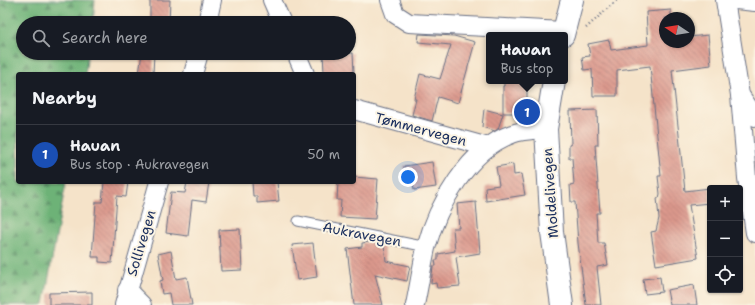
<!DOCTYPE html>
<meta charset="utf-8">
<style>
:root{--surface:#171b24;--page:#242831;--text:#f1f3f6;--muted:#9ea1a6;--line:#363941;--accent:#7c3aed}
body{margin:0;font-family:"Shantell Sans",sans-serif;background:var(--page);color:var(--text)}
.controls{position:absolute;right:12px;bottom:12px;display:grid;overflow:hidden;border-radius:4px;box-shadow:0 1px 3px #0004}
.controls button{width:36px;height:36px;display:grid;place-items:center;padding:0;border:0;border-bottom:1px solid var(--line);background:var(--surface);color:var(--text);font:20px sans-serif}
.compass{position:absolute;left:659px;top:12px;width:36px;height:36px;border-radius:50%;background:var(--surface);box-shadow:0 1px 3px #0004;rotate:282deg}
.you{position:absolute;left:408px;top:177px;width:14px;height:14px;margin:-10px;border:3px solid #fff;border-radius:50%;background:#1a73e8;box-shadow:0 0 0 6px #1a73e833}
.badge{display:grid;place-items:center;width:26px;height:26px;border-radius:50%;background:var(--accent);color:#fff;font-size:13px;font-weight:700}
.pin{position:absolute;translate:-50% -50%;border:2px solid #fff;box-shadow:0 1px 4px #0006}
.popup{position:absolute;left:486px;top:32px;width:82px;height:52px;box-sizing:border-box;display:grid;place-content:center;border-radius:4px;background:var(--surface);filter:drop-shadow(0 1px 3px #0005);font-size:13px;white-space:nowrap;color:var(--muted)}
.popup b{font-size:15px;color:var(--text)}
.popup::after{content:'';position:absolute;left:50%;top:100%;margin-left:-8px;border:8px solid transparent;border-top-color:var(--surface)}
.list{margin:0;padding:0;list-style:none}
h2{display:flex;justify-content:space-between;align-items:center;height:52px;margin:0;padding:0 16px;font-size:17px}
h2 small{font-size:13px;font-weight:400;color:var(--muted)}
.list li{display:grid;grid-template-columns:26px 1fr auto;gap:12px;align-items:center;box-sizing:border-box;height:60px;padding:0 16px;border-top:1px solid var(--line)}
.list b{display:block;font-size:15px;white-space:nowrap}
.list p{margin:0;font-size:13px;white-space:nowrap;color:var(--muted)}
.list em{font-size:13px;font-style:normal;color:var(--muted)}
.icon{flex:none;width:22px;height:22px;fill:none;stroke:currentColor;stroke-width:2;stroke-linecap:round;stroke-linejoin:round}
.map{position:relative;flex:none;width:755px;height:305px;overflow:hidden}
.search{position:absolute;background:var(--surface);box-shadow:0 1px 3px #0004;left:16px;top:16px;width:340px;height:44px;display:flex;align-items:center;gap:10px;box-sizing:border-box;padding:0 14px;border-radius:22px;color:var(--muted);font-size:15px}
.panel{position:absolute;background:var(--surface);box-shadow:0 1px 3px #0004;left:16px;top:72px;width:340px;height:112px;border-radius:4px}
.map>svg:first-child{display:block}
.forest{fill:url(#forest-firs);stroke:#44706a}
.building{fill:url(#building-back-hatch)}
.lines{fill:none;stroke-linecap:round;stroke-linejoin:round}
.lane-casing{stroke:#676e83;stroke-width:11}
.street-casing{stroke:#676e83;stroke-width:20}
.secondary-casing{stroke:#676e83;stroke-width:24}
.path{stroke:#676e83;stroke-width:2.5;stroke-dasharray:1 3;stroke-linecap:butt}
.lane{stroke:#fff;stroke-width:9}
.street{stroke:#fff;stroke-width:18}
.secondary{stroke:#fff;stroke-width:22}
.labels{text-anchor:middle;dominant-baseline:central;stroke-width:4;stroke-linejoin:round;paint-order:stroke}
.street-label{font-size:14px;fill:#1b2f5e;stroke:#fcf5e5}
</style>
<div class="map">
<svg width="755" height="305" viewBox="0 0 755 305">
<defs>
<pattern id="forest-firs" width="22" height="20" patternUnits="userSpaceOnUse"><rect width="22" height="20" fill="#6db277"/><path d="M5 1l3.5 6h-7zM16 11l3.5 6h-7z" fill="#599165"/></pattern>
<pattern id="building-back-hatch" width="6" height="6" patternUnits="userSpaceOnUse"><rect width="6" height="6" fill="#db988c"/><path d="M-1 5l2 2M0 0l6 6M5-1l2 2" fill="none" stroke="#b17c76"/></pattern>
</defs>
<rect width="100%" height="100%" fill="#fcf5e5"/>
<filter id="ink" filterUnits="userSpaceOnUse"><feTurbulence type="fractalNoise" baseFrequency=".025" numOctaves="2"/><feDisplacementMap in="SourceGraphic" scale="8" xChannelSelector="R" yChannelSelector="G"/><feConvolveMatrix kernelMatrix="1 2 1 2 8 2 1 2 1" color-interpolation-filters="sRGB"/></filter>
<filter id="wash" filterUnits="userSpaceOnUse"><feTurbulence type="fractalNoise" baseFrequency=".012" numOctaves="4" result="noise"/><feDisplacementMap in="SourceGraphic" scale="16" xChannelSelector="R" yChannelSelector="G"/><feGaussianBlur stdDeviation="0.9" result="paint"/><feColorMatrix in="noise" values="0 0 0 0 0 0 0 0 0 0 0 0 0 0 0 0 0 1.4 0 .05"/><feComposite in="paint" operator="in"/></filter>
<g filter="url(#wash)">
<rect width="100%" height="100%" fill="#f5e3c9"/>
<polygon class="forest" points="0,0 95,0 93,23 23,23 23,53 88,53 85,74 18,74 18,182 66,182 44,304 41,305 1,305 0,302"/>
<g id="blocks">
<g class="building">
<polygon points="150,0 170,0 169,23 150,23"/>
<polygon points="671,10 671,18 665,18 665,42 689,42 689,37 708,35 711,65 672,70 685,191 710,188 710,203 689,205 698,258 656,265 651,232 656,231 659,218 657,198 659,198 660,194 658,176 661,176 650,66 617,70 617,96 593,96 592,69 584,70 582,57 590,56 588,44 609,40 611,50 648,45 646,12"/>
<polygon points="419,34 454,36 475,42 458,103 438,97 432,121 412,115 416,99 414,99 420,74 440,79 451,45 418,42"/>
<polygon points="142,53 154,53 153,74 139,74"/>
<polygon points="323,53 353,53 354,72 324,72"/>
<polygon points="504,81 522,81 522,86 527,86 527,113 503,113 503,86 504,86"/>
<polygon points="484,109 503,114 498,129 495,131 482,127"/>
<polygon points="597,110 598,145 595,145 600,213 596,213 598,243 604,243 608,265 597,267 601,305 586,305 578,243 575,202 571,202 570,185 574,184 572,158 569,158 569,145 571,144 570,111"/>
<polygon points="432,162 436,187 414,190 413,183 406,184 404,166"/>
<polygon points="513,164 514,175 521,174 525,195 486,201 485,187 499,185 496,167"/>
<polygon points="354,177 378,179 375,219 340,217 341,200 337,200 338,182 354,182"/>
<polygon points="104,182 128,182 126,197 117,196 112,263 99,262 99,257 92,257 96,202 102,202"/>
<polygon points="187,182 209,182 206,202 192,200 188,236 166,233 171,192 185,193"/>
<polygon points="252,182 277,182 279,201 257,203 257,196 253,196"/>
<polygon points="476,202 480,253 456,257 460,286 437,288 436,283 431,284 433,266 436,266 435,260 438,260 438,254 455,251 453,228 459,228 457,204"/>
<polygon points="240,229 242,270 221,271 219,230"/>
<polygon points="370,242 377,243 377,245 384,245 386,261 410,266 407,281 375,274 383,305 354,305 347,249 362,247 362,243"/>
<polygon points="313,243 317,277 297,280 292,245"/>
<polygon points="171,251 176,279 187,277 192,305 171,305 169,293 162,294 160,281 163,280 158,254"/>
<polygon points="660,277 662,292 645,294 643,279"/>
<polygon points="694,285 697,305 670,305 667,290"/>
<polygon points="92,292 92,305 49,305 49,293"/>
</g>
</g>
</g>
<g filter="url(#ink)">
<use href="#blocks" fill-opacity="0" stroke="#676e83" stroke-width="1"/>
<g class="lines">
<g class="lane-casing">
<polyline id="lane" points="298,221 427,247"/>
</g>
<g class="street-casing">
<g id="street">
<polyline points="272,0 282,23"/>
<polyline points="390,0 395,14 409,23 563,31"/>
<polyline points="725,0 740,95 755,117"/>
<polyline points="736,0 755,2"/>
<polyline points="207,23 212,0"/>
<polyline points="296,53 305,74"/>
<polyline points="193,74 199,53"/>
<polyline points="740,95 747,178 755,233"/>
<polyline points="354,110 488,147"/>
<polyline points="127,290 142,305"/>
<polyline points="124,305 159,182"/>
<path d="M415 305C419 286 422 266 426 248 437 206 469 149 512 134 522 130 535 130 546 129"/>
</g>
</g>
<g class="secondary-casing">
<g id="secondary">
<polyline points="563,35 572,0"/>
<polyline points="554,81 546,129 552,232 562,305"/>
</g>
</g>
<polyline class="path" points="586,28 617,0"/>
<use href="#lane" class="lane"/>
<use href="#street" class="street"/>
<use href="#secondary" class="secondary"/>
</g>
</g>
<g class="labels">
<g class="street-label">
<text transform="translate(421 129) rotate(15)">Tømmervegen</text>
<text transform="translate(550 193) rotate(-94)">Moldelivegen</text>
<text transform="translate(362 234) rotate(11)">Aukravegen</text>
<text transform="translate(141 243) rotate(-73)">Sollivegen</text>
</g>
</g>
</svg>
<div class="controls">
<button>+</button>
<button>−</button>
<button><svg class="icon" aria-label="locate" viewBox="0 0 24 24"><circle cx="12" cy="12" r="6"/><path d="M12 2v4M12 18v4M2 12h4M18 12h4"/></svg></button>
</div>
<svg class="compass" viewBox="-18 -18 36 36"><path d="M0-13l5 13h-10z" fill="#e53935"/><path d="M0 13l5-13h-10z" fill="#9ea1a6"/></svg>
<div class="you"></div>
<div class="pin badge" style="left:527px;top:112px;background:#1a4fb4">1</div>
<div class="popup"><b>Hauan</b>Bus stop</div>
<div class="search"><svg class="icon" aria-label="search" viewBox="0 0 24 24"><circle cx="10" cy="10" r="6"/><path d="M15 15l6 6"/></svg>Search here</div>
<section class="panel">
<h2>Nearby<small></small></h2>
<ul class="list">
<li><span class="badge" style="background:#1a4fb4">1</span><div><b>Hauan</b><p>Bus stop · Aukravegen</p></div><em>50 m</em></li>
</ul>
</section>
</div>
